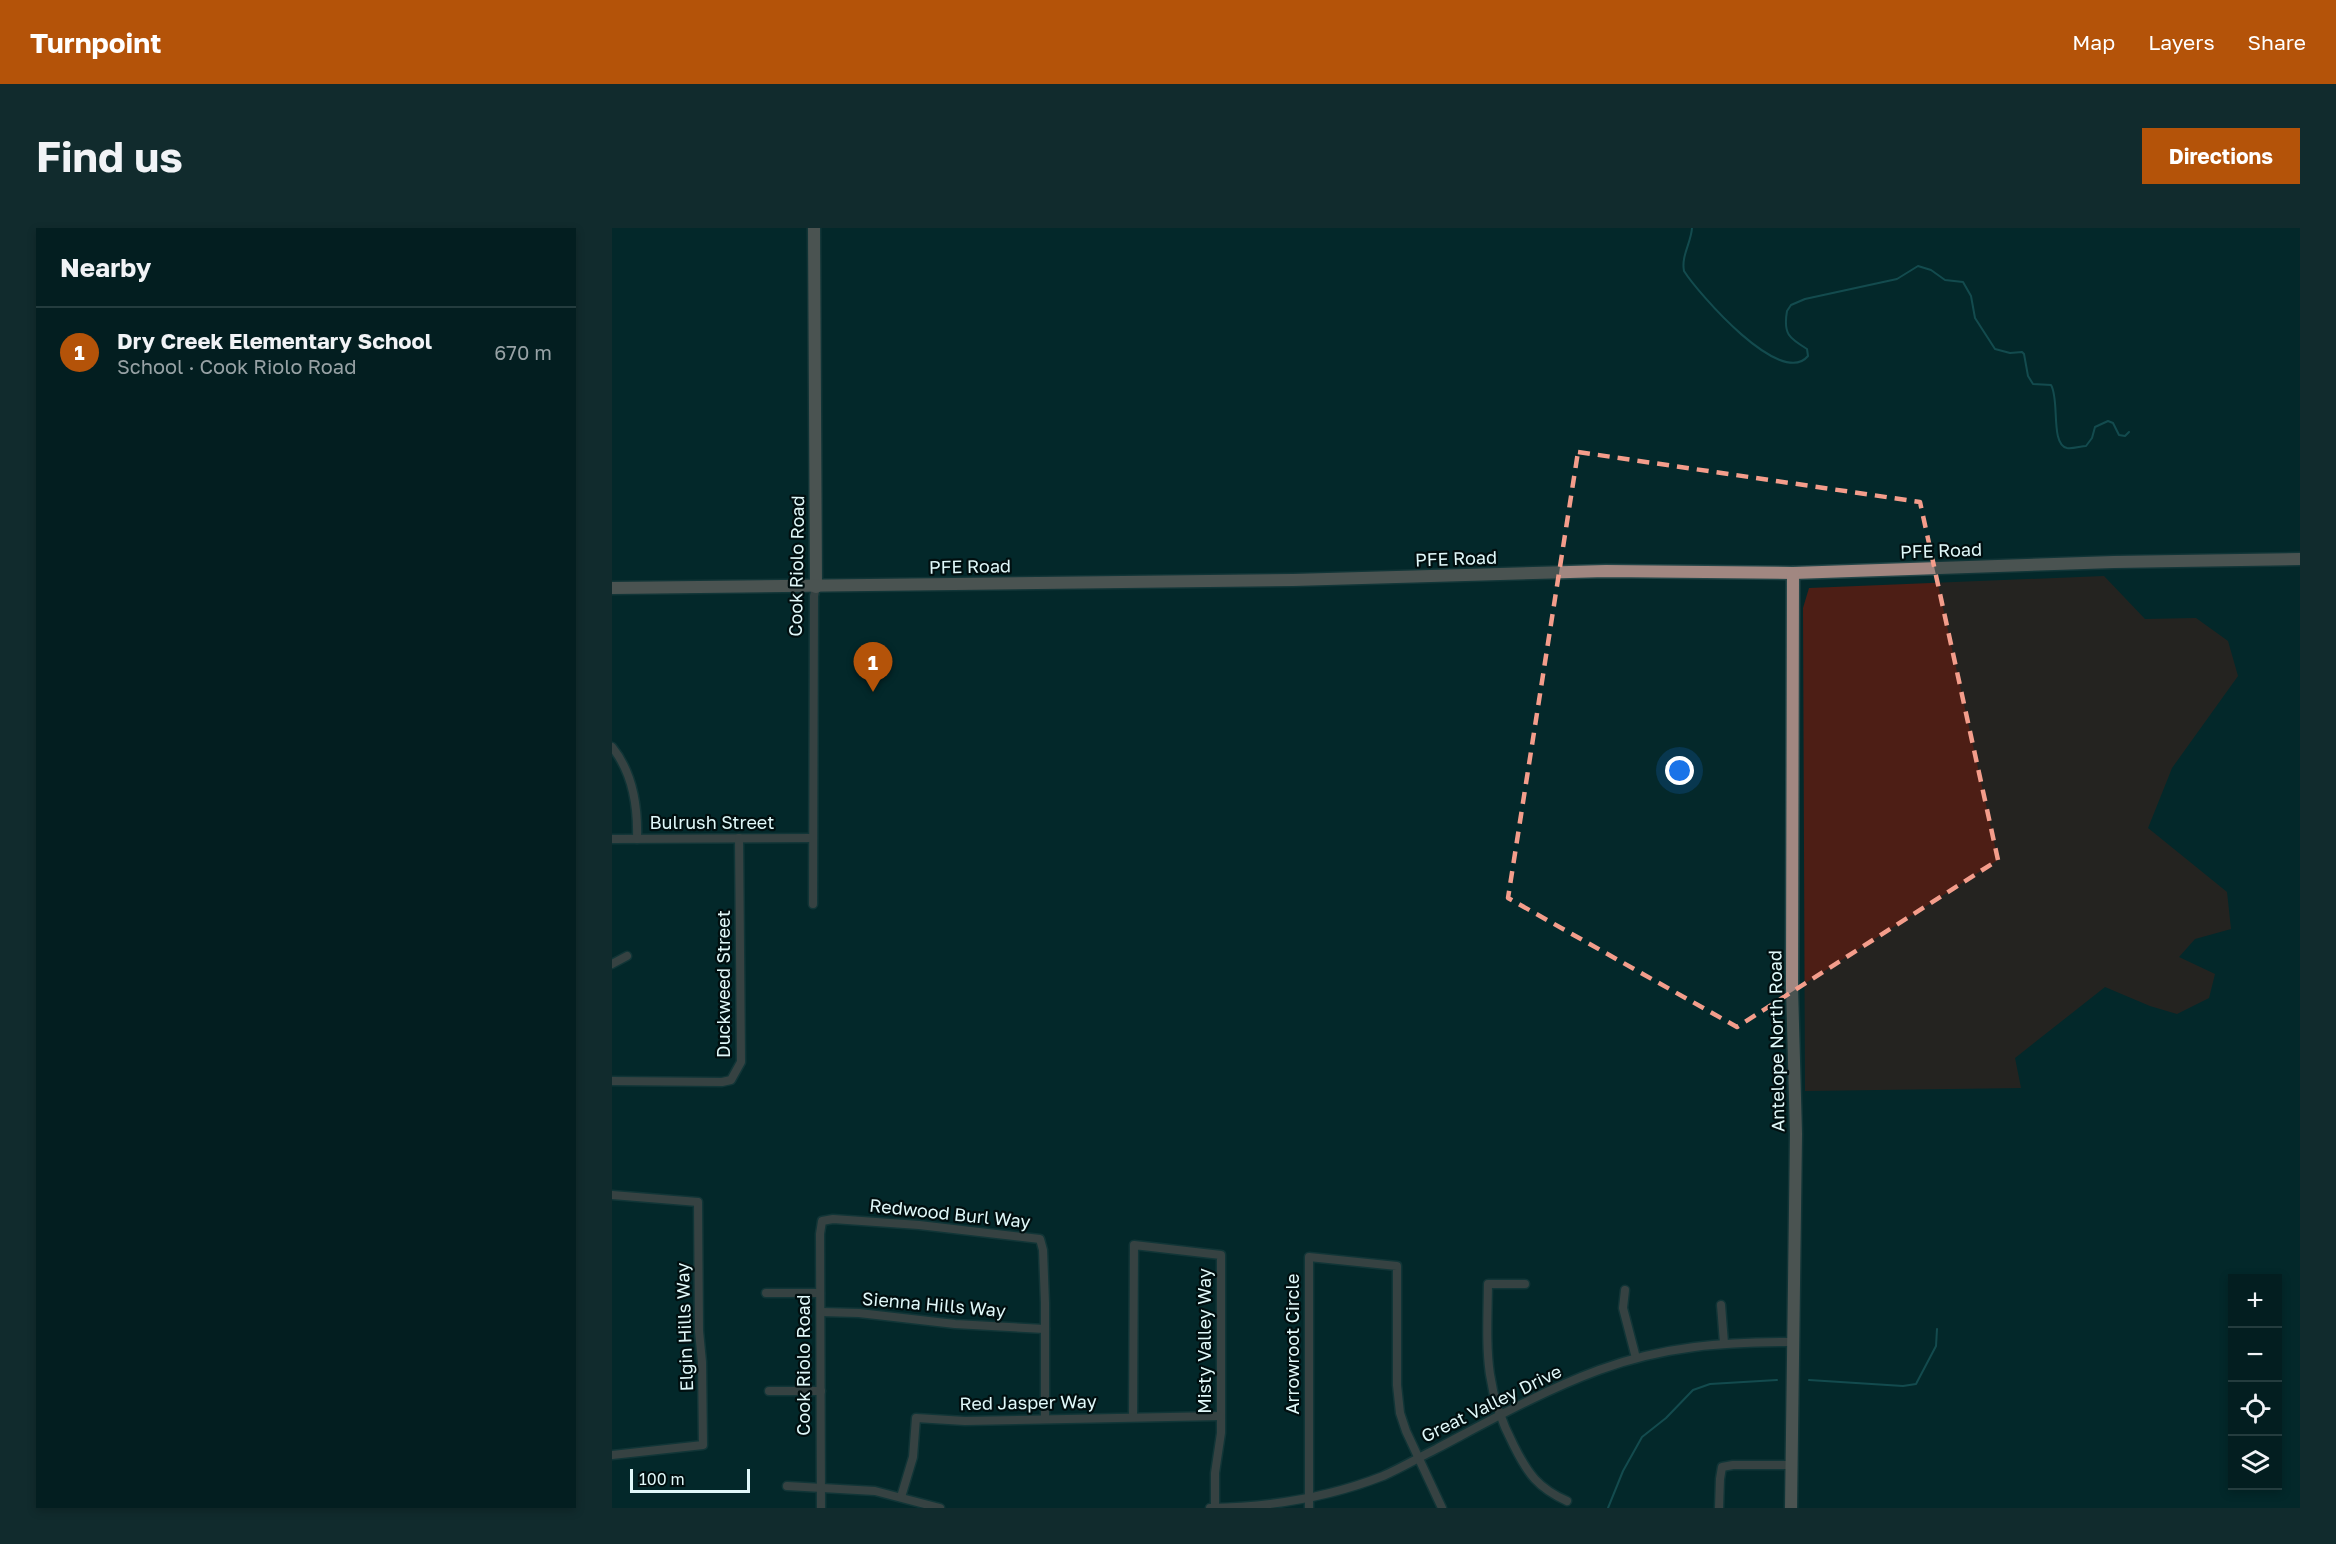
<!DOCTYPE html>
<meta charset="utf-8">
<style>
:root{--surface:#031e20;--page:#112b2d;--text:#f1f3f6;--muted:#97a2a5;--line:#243c3e;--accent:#b45309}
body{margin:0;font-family:"Golos Text",sans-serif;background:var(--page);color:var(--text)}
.controls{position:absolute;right:18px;bottom:18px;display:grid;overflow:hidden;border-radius:0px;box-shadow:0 3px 9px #0003}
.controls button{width:54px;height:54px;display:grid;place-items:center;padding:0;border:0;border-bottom:2px solid var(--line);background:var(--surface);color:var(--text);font:30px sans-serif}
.scale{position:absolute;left:18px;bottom:15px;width:120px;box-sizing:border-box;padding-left:6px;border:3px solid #e0f8f9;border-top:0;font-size:16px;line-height:21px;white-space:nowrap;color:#e0f8f9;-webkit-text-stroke:4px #010f10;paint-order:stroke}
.you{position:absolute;left:1068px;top:543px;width:21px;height:21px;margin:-15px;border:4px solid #fff;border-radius:50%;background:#1a73e8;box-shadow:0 0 0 9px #1a73e833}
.badge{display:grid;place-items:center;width:39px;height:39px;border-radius:50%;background:var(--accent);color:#fff;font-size:20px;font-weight:700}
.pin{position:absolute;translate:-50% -50px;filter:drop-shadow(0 2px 3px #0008)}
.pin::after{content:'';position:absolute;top:32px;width:21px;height:18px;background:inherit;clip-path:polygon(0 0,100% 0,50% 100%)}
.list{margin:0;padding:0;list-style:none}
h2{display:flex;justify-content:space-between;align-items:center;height:78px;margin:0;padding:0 24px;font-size:26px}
h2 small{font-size:20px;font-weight:400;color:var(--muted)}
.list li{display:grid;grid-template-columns:39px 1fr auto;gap:18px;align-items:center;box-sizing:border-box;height:90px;padding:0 24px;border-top:2px solid var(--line)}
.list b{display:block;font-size:22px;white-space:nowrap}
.list p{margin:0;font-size:20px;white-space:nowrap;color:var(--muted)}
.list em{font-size:20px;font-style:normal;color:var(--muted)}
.icon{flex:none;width:33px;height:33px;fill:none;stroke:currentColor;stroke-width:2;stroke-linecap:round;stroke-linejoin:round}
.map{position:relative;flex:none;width:1688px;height:1280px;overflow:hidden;border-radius:0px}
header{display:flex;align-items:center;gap:36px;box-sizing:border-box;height:84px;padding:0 30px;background:var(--accent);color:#fff}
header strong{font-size:28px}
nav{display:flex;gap:33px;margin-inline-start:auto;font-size:21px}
.intro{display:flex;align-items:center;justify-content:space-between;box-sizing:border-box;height:144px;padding:0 36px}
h1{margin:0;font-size:42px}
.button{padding:15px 27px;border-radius:0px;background:var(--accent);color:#fff;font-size:21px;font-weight:700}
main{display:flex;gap:36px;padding:0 36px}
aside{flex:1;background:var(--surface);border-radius:0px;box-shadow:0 3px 9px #0003}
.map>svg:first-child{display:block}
.green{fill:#4d1e15}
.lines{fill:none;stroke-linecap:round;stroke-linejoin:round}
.stream{stroke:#26767b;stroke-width:2}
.street-casing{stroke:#234547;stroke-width:11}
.secondary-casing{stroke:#234547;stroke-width:15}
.street{stroke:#73635f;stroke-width:8}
.secondary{stroke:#a18781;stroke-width:12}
.marked{fill:none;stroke:#f49d8b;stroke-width:4.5;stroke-dasharray:12 8;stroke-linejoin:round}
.labels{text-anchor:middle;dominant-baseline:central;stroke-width:4.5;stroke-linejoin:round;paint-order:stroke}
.street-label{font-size:18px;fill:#e0f8f9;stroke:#010f10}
</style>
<header>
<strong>Turnpoint</strong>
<nav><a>Map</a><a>Layers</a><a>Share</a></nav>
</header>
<div class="intro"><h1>Find us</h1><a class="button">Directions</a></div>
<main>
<aside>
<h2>Nearby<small></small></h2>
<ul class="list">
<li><span class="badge">1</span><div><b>Dry Creek Elementary School</b><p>School · Cook Riolo Road</p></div><em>670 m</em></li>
</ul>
</aside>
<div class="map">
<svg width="1688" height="1280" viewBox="0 0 1688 1280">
<rect width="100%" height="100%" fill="#04282a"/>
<polygon class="green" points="1492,348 1533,391 1584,390 1616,413 1626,448 1560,540 1536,600 1615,664 1619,701 1583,711 1567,729 1603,746 1597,770 1565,786 1538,778 1493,759 1403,830 1409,860 1193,863 1191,380 1197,360"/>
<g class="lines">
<g class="stream">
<path d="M1080 0C1079 15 1069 28 1072 43 1086 65 1169 161 1196 128L1195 121C1177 110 1171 106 1175 83L1179 77 1193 71 1285 51 1306 38 1319 42 1333 52 1351 54 1359 68 1363 90 1383 121 1398 125 1410 124 1412 126 1416 148 1421 156 1439 157C1448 172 1438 216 1455 220 1461 221 1469 218 1474 218L1480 210 1483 199 1496 193 1501 195 1507 207 1513 208 1517 204"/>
<polyline points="1197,1152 1291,1158 1304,1156 1324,1118 1325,1101"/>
<polyline points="996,1280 1011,1243 1030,1209 1054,1190 1081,1162 1098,1156 1165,1152"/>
</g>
<g class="street-casing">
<g id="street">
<path d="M0 519C21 545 26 579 25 611"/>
<polyline points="0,611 200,610"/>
<polyline points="201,676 202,368 204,359"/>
<polyline points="0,736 15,728"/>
<polyline points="0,853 110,854 119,852 129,834 127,610"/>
<polyline points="0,967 86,974 87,1103 90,1134 91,1217 0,1227"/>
<path d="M913 1056H876C875 1120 871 1159 902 1218 916 1246 926 1260 955 1273"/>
<polyline points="1013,1062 1011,1080 1024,1130"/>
<polyline points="154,1065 208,1065"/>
<polyline points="1109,1077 1112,1115"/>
<polyline points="209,1084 247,1085 343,1096 433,1101"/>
<polyline points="157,1163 209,1163"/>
<polyline points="521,1189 522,1017 609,1027 609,1205 603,1245 603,1280"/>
<polyline points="175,1258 263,1263 328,1280"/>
<polyline points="289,1269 301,1229 304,1190 353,1193 608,1188"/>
<polyline points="209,1280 208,1006 210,993 221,991 307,997 428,1011 431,1022 433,1075 433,1190"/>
<path d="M598 1280C658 1279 715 1270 771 1248 789 1240 806 1230 824 1221 877 1193 930 1163 987 1142 1052 1118 1112 1114 1180 1114"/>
<polyline points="697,1280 697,1029 785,1038 785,1157 788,1185 794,1203 830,1280"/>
<polyline points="1107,1280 1108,1251 1110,1239 1121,1237 1179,1237"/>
</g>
</g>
<g class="secondary-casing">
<g id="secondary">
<polyline points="202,0 204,359"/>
<polyline points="0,360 681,352 994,343 1181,345 1502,334 1688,331"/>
<polyline points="1179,1280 1184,906 1180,760 1181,345"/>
</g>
</g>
<use href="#street" class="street"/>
<use href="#secondary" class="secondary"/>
</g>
<path d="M0 0H1688V1280H0ZM966 224 1308 274 1386 632 1125 799 896 670Z" fill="#04282a" fill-opacity=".55" fill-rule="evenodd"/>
<path class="marked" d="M966 224 1308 274 1386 632 1125 799 896 670Z"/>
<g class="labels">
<g class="street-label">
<text transform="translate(1329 322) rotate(-2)">PFE Road</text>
<text transform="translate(844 330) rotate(-2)">PFE Road</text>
<text transform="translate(184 338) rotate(-89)">Cook Riolo Road</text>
<text transform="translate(358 338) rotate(-1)">PFE Road</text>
<text x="100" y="594">Bulrush Street</text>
<text transform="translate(111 756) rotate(-90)">Duckweed Street</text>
<text transform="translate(1164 813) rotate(-91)">Antelope North Road</text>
<text transform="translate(338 985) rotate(6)">Redwood Burl Way</text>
<text transform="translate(322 1076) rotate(5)">Sienna Hills Way</text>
<text transform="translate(72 1099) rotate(-92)">Elgin Hills Way</text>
<text transform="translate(592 1113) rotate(-90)">Misty Valley Way</text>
<text transform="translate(680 1116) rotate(-90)">Arrowroot Circle</text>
<text transform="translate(191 1137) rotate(-90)">Cook Riolo Road</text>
<text transform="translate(416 1174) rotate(-1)">Red Jasper Way</text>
<text transform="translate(879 1175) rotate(-26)">Great Valley Drive</text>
</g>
</g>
</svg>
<div class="controls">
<button>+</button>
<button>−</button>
<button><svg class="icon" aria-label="locate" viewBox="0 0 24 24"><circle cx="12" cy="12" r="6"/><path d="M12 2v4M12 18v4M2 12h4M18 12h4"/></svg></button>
<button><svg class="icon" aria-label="layers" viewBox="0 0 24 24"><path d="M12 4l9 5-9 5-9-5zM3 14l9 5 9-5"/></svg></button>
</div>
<div class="scale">100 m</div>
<div class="you"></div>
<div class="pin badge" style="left:261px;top:464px">1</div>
</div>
</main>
